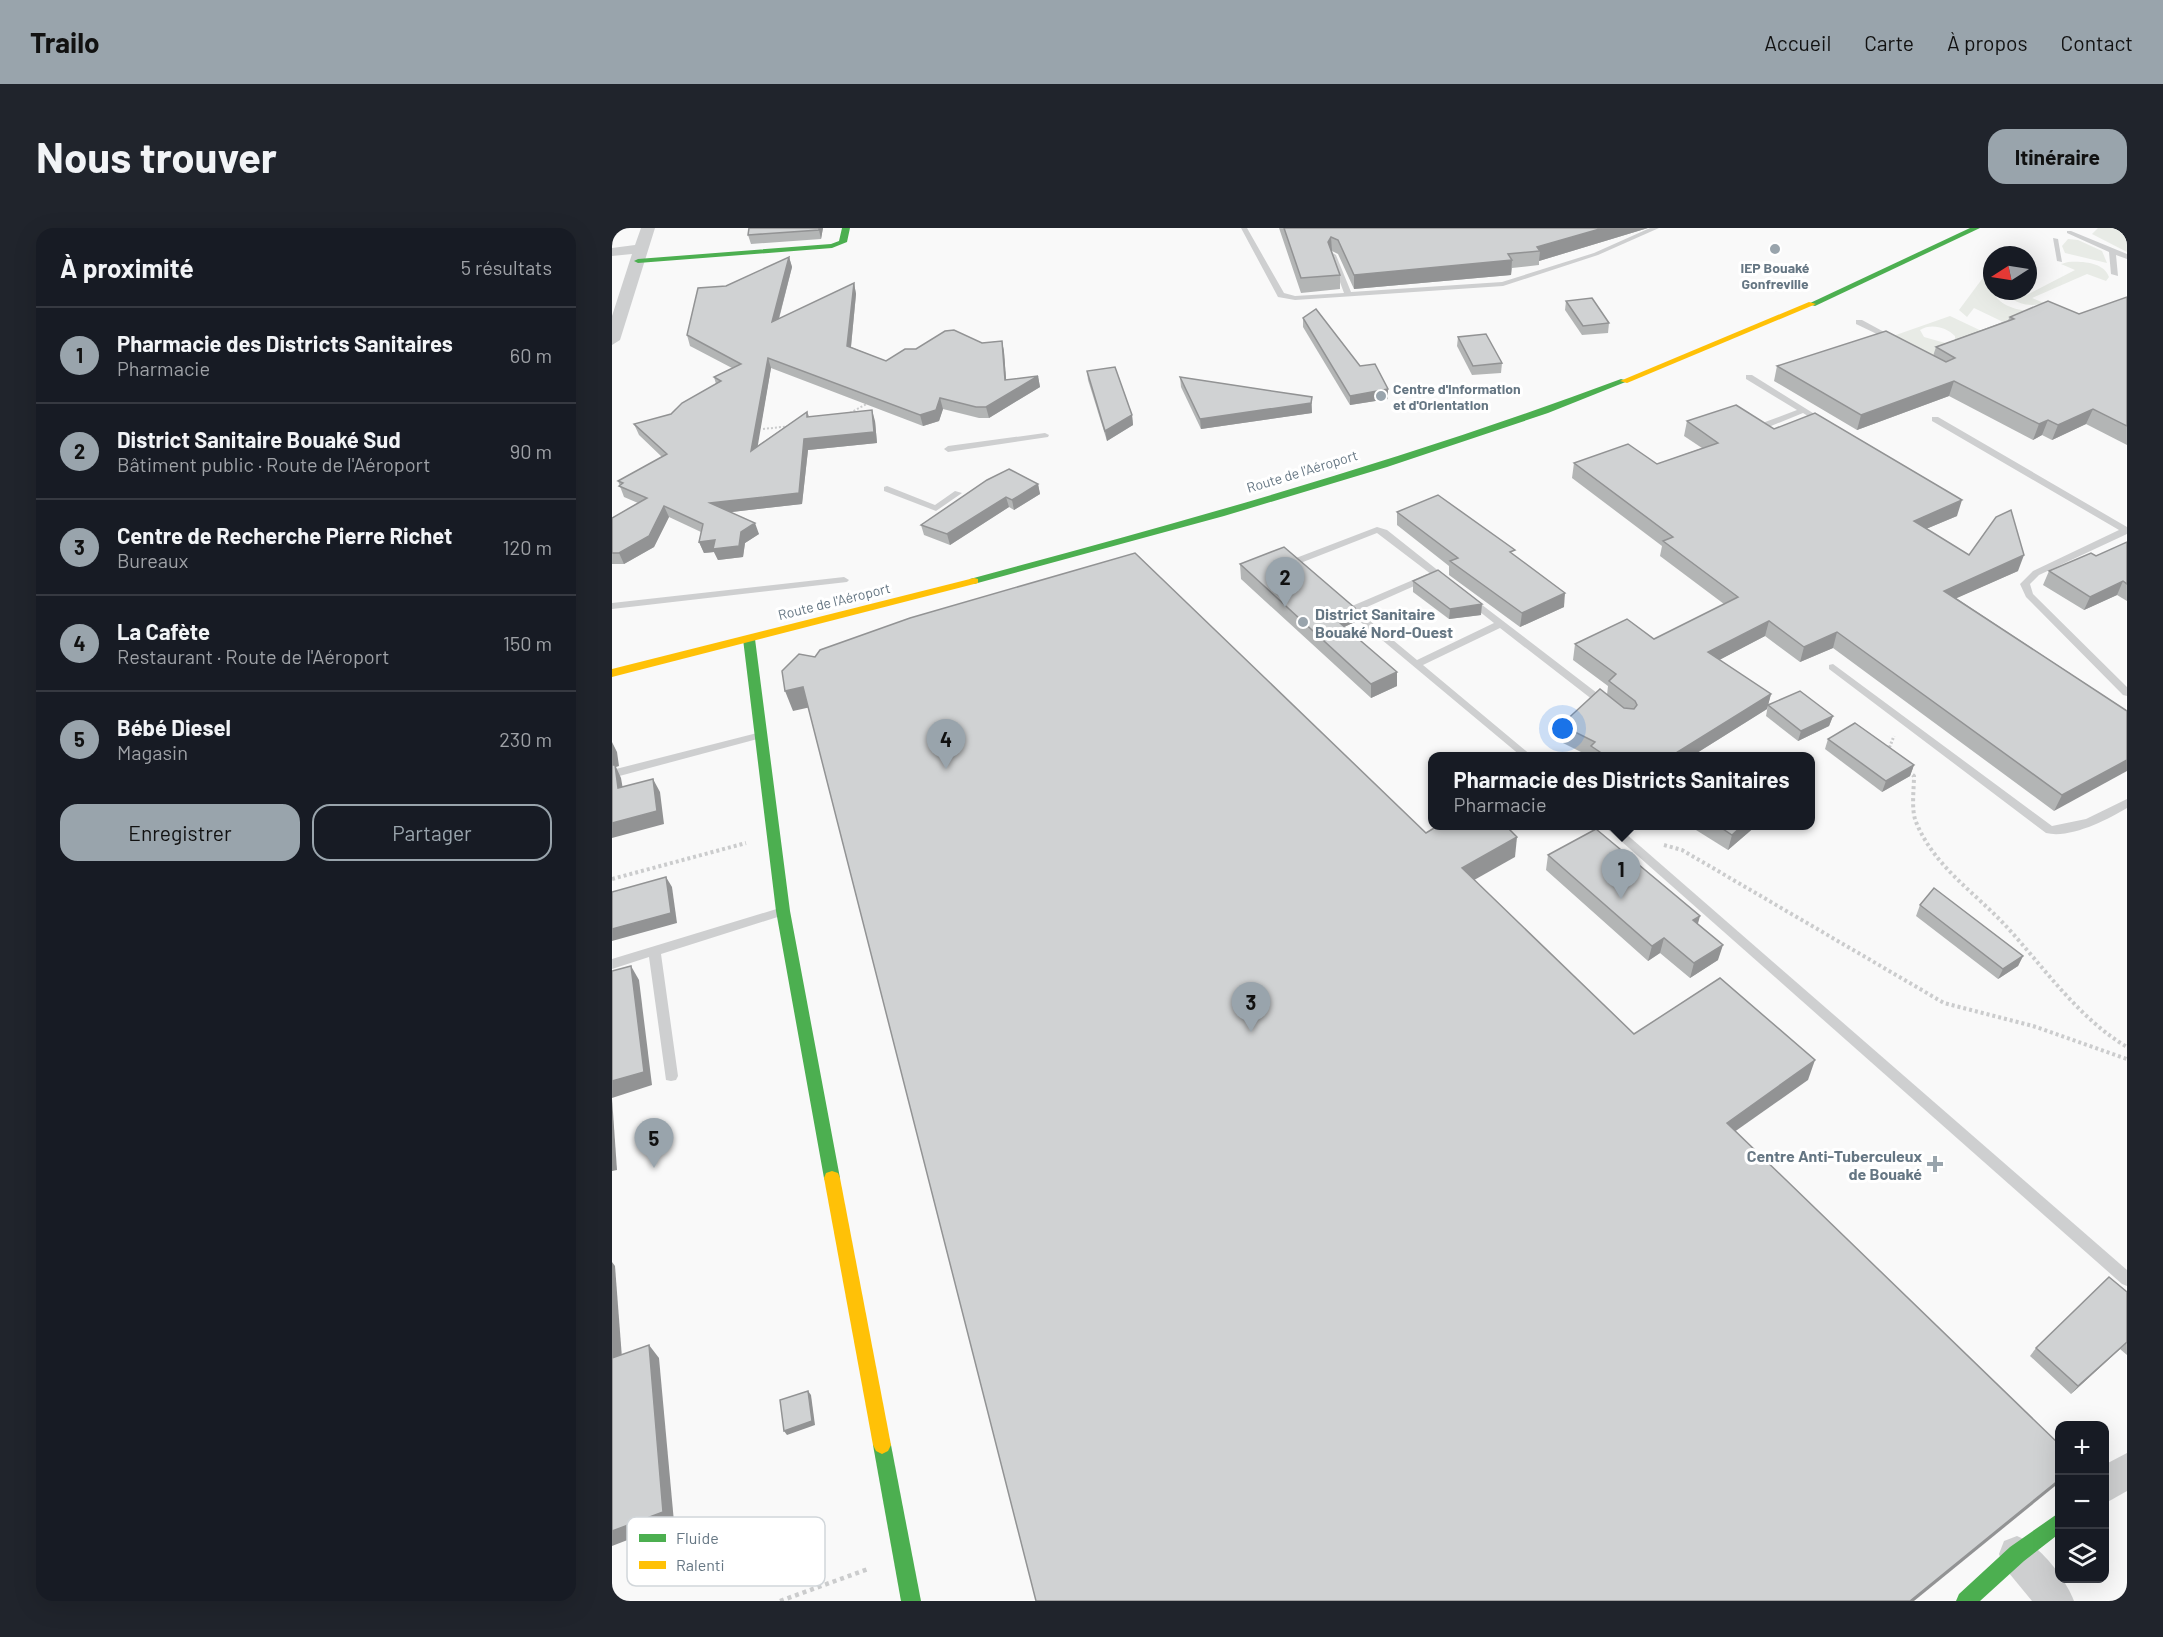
<!DOCTYPE html>
<html lang="fr">
<meta charset="utf-8">
<style>
:root{--surface:#171b24;--page:#20242c;--text:#f1f3f6;--muted:#9ea1a6;--line:#363941;--accent:#99a4ac}
body{margin:0;font-family:Barlow,sans-serif;background:var(--page);color:var(--text)}
.controls{position:absolute;right:18px;bottom:18px;display:grid;overflow:hidden;border-radius:12px;box-shadow:0 6px 24px #0002}
.controls button{width:54px;height:54px;display:grid;place-items:center;padding:0;border:0;border-bottom:2px solid var(--line);background:var(--surface);color:var(--text);font:30px sans-serif}
.compass{position:absolute;left:1371px;top:18px;width:54px;height:54px;border-radius:50%;background:var(--surface);box-shadow:0 6px 24px #0002;rotate:258deg}
.you{position:absolute;left:951px;top:501px;width:21px;height:21px;margin:-15px;border:4px solid #fff;border-radius:50%;background:#1a73e8;box-shadow:0 0 0 9px #1a73e833}
.badge{display:grid;place-items:center;width:39px;height:39px;border-radius:50%;background:var(--accent);color:#111;font-size:20px;font-weight:700}
.pin{position:absolute;translate:-50% -50px;filter:drop-shadow(0 2px 3px #0008)}
.pin::after{content:'';position:absolute;top:32px;width:21px;height:18px;background:inherit;clip-path:polygon(0 0,100% 0,50% 100%)}
.popup{position:absolute;left:816px;top:524px;width:387px;height:78px;box-sizing:border-box;display:grid;place-content:center;border-radius:12px;background:var(--surface);filter:drop-shadow(0 2px 4px #0005);font-size:20px;white-space:nowrap;color:var(--muted)}
.popup b{font-size:22px;color:var(--text)}
.popup::after{content:'';position:absolute;left:50%;top:100%;margin-left:-12px;border:12px solid transparent;border-top-color:var(--surface)}
.list{margin:0;padding:0;list-style:none}
h2{display:flex;justify-content:space-between;align-items:center;height:78px;margin:0;padding:0 24px;font-size:26px}
h2 small{font-size:20px;font-weight:400;color:var(--muted)}
.list li{display:grid;grid-template-columns:39px 1fr auto;gap:18px;align-items:center;box-sizing:border-box;height:96px;padding:0 24px;border-top:2px solid var(--line)}
.list b{display:block;font-size:22px;white-space:nowrap}
.list p{margin:0;font-size:20px;white-space:nowrap;color:var(--muted)}
.list em{font-size:20px;font-style:normal;color:var(--muted)}
.actions{display:flex;gap:12px;padding:18px 24px}
.actions a{flex:1;padding:14px 0;border:2px solid var(--accent);border-radius:18px;text-align:center;font-size:21px;color:var(--accent)}
.actions .main{background:var(--accent);color:#111}
.icon{flex:none;width:33px;height:33px;fill:none;stroke:currentColor;stroke-width:2;stroke-linecap:round;stroke-linejoin:round}
.map{position:relative;flex:none;width:1515px;height:1373px;overflow:hidden;border-radius:18px}
header{display:flex;align-items:center;gap:36px;box-sizing:border-box;height:84px;padding:0 30px;background:var(--accent);color:#111}
header strong{font-size:28px}
nav{display:flex;gap:33px;margin-inline-start:auto;font-size:21px}
.intro{display:flex;align-items:center;justify-content:space-between;box-sizing:border-box;height:144px;padding:0 36px}
h1{margin:0;font-size:42px}
.button{padding:15px 27px;border-radius:18px;background:var(--accent);color:#111;font-size:21px;font-weight:700}
main{display:flex;gap:36px;padding:0 36px}
aside{flex:1;background:var(--surface);border-radius:18px;box-shadow:0 6px 24px #0002}
.map>svg:first-child{display:block}
.green{fill:#e8ebe6}
.lines{fill:none;stroke-linecap:round;stroke-linejoin:round}
.path-far3{stroke:#cbcccd;stroke-width:2;stroke-dasharray:2 2;stroke-linecap:butt}
.path-far2{stroke:#cbcccd;stroke-width:3;stroke-dasharray:2 2;stroke-linecap:butt}
.path-far1{stroke:#cbcccd;stroke-width:4;stroke-dasharray:3 3;stroke-linecap:butt}
.path{stroke:#cbcccd;stroke-width:4.5;stroke-dasharray:4 4;stroke-linecap:butt}
.lane{fill:#cecfd0;fill-rule:evenodd}
.street{fill:#cecfd0;fill-rule:evenodd}
.fast{fill:#4caf50;fill-rule:evenodd}
.slow{fill:#ffc107;fill-rule:evenodd}
.wall{fill:#b3b5b5}
.shaded-wall{fill:#929394}
.building{fill:#d0d2d3;stroke:#929394;stroke-width:1.5}
.poi-dot{fill:#99a4ac;stroke:#fff;stroke-width:2}
.labels{text-anchor:middle;dominant-baseline:central;stroke-width:6;stroke-linejoin:round;paint-order:stroke}
.far-poi-label{font-size:14px;font-weight:bold;fill:#657683;stroke:#fff}
.far-street-label{font-size:14px;fill:#657683;stroke:#fff}
.poi-label{font-size:16px;font-weight:bold;fill:#657683;stroke:#fff;text-anchor:start}
.key{fill:#fff;stroke:#d1d6da;stroke-width:1.5}
.key-label{font-size:16px;fill:#657683}
</style>
<header>
<strong>Trailo</strong>
<nav><a>Accueil</a><a>Carte</a><a>À propos</a><a>Contact</a></nav>
</header>
<div class="intro"><h1>Nous trouver</h1><a class="button">Itinéraire</a></div>
<main>
<aside>
<h2>À proximité<small>5 résultats</small></h2>
<ul class="list">
<li><span class="badge">1</span><div><b>Pharmacie des Districts Sanitaires</b><p>Pharmacie</p></div><em>60 m</em></li>
<li><span class="badge">2</span><div><b>District Sanitaire Bouaké Sud</b><p>Bâtiment public · Route de l'Aéroport</p></div><em>90 m</em></li>
<li><span class="badge">3</span><div><b>Centre de Recherche Pierre Richet</b><p>Bureaux</p></div><em>120 m</em></li>
<li><span class="badge">4</span><div><b>La Cafète</b><p>Restaurant · Route de l'Aéroport</p></div><em>150 m</em></li>
<li><span class="badge">5</span><div><b>Bébé Diesel</b><p>Magasin</p></div><em>230 m</em></li>
</ul>
<div class="actions"><a class="main">Enregistrer</a><a>Partager</a></div>
</aside>
<div class="map">
<svg width="1515" height="1373" viewBox="0 0 1515 1373">
<rect width="100%" height="100%" fill="#f9f9f9"/>
<g class="green">
<polygon points="1486,0 1515,0 1515,24 1480,6"/>
<polygon points="1456,11 1466,12 1490,23 1495,35 1453,25 1450,18"/>
<path d="M1456 34C1470 33 1492 34 1497 49L1494 53 1475 46 1420 70 1432 75C1420 79 1406 77 1397 68L1399 63 1413 68 1463 42 1449 36Z"/>
<path d="M1380 46V50L1375 53 1380 55C1380 77 1403 82 1423 84L1412 104 1362 80 1355 89 1347 82 1370 51Z"/>
<path d="M1338 88 1376 106 1352 115 1343 111V108C1334 99 1319 95 1308 102L1312 109 1344 118 1314 129 1281 108Z"/>
</g>
<g class="lines">
<g class="path-far3">
<polyline points="238,185 258,174"/>
<polyline points="151,201 179,198"/>
</g>
<polyline class="path-far2" points="1276,523 1282,508"/>
<g class="path-far1">
<path d="M1296 543 1302 548C1302 561 1299 582 1304 594 1322 638 1361 663 1393 697 1431 738 1466 790 1515 819"/>
<polyline points="1052,617 1070,622 1332,775 1421,798 1515,831"/>
<polyline points="0,651 134,615"/>
</g>
<polyline class="path" points="168,1373 256,1341"/>
<g class="lane">
<polygon points="629,0 635,0 672,65 683,68 732,65 718,27 721,25 724,27 739,64 890,54 982,25 1038,0 1047,0 986,27 891,58 683,72 666,69"/>
<polygon points="1455,3 1459,3 1515,26 1515,31 1504,27 1506,48 1499,46 1497,24 1455,5"/>
<polygon points="1441,10 1446,11 1450,34 1445,33"/>
<polygon points="1244,92 1250,92 1274,105 1267,107 1244,96"/>
<polygon points="1134,147 1140,147 1217,195 1210,197 1191,185 1159,198 1153,198 1153,194 1185,182 1134,151"/>
<polygon points="1320,189 1326,189 1515,299 1515,306 1427,347 1418,356 1421,366 1515,459 1515,468 1511,467 1414,369 1408,356 1421,343 1507,302 1320,193"/>
<polygon points="433,205 437,207 436,209 336,224 332,221 336,218"/>
<polygon points="275,258 323,277 343,263 350,265 324,283 272,263 272,259"/>
<polygon points="765,299 775,302 838,352 838,356 832,356 765,305 691,334 691,338 697,344 695,346 689,346 681,339 684,330"/>
<polygon points="815,346 818,347 818,351 746,383 805,432 882,395 853,372 858,369 861,370 998,475 999,477 998,479 990,479 888,400 811,437 920,528 909,528 727,376 732,373 740,378"/>
<polygon points="232,349 237,352 235,354 0,381 0,375"/>
<path d="M1221 436 1440 598 1474 591 1515 571V580C1495 592 1458 611 1434 605L1217 441V437Z"/>
<polygon points="149,504 153,505 154,507 153,509 0,550 0,542"/>
<polygon points="992,598 1005,598 1515,1042 1515,1058 1510,1056"/>
<polygon points="171,679 175,680 177,683 175,686 49,726 66,848 64,852 59,853 54,852 37,729 0,741 0,731"/>
</g>
<g class="street">
<polygon points="29,0 43,0 8,112 0,117 0,88 20,26 0,28 0,20 23,17"/>
<polygon points="1515,1225 1515,1263 1492,1276 1492,1237"/>
<path d="M1405 1308C1429 1318 1453 1350 1462 1373H1420L1392 1339 1387 1326 1392 1313Z"/>
</g>
<g class="fast">
<polygon points="230,0 238,0 235,14 220,20 26,35 22,33 26,31 219,16 227,13"/>
<polygon points="1358,0 1368,0 1203,78 1196,76"/>
<path d="M1009 151 1016 153 936 185 775 239 612 288 362 356 357 353 358 351C578 292 796 231 1009 151Z"/>
<polygon points="137,408 143,411 178,683 228,950 226,955 220,957 214,955 212,950 164,683 131,411"/>
<polygon points="270,1208 276,1211 279,1217 309,1373 289,1373 261,1217 264,1211"/>
<polygon points="1448,1284 1448,1305 1412,1333 1368,1373 1344,1373 1347,1366 1398,1319"/>
</g>
<g class="slow">
<polygon points="1197,74 1204,76 1015,155 1008,153"/>
<polygon points="362,350 366,351 366,355 0,449 0,441"/>
<polygon points="220,943 226,945 228,950 279,1217 276,1223 270,1226 264,1223 261,1217 212,950 214,945"/>
</g>
</g>
<g class="wall">
<polygon points="137,0 211,0 209,11 139,16 136,7"/>
<polygon points="667,0 1036,0 927,33 927,37 900,40 899,47 742,61 726,26 720,23 728,47 728,61 689,65"/>
<polygon points="177,29 180,39 167,91 242,55 244,66 239,119 274,133 304,121 390,113 392,124 394,152 426,148 428,159 377,190 367,190 331,181 327,193 311,198 159,140 145,218 195,184 197,188 263,193 265,215 196,222 190,276 119,284 147,306 133,315 131,329 106,332 102,324 92,325 87,314 89,304 57,289 42,319 12,336 0,336 0,290 26,275 12,269 6,253 50,229 27,207 22,196 59,186 104,156 102,149 120,140 78,118 75,107 114,58"/>
<polygon points="1515,69 1515,217 1474,196 1440,212 1430,207 1421,212 1337,168 1245,202 1162,153 1165,138 1321,128 1324,119 1396,92 1398,89 1467,86"/>
<polygon points="954,73 997,95 996,105 970,107 953,82"/>
<polygon points="691,90 748,138 776,171 738,177 691,99"/>
<polygon points="846,109 890,135 889,145 860,147 845,118"/>
<polygon points="475,143 520,187 521,197 495,213 476,152"/>
<polygon points="568,149 700,169 700,185 589,201 569,159"/>
<polygon points="1075,193 1162,201 1345,288 1314,301 1357,327 1406,343 1344,370 1515,483 1442,583 1221,420 1188,434 1153,408 1107,432 1159,466 1155,481 1080,528 977,528 947,513 949,497 995,467 996,458 961,432 963,416 1042,411 1112,376 1048,328 1050,318 960,250 962,235 1045,236 1090,220 1072,208"/>
<polygon points="426,256 428,266 402,282 397,279 338,317 312,307 309,297"/>
<polygon points="785,284 903,328 952,379 908,399 837,347 837,338 785,297"/>
<polygon points="1515,314 1515,373 1505,367 1472,382 1431,357 1437,343 1484,328"/>
<polygon points="628,336 743,380 743,394 732,399 785,458 759,470 629,351"/>
<polygon points="801,353 869,387 837,391 801,364"/>
<polygon points="1156,477 1221,488 1217,498 1186,513 1154,488"/>
<polygon points="1216,511 1302,537 1298,548 1270,564 1213,521"/>
<polygon points="1076,597 1145,597 1116,622"/>
<polygon points="936,627 1086,696 1106,732 1078,750 1048,725 1036,733 934,642"/>
<polygon points="1308,677 1411,728 1406,738 1386,751 1304,688"/>
<polygon points="1515,1064 1515,1127 1508,1121 1459,1166 1418,1128 1424,1120"/>
</g>
<g class="shaded-wall">
<polygon points="207,0 211,0 209,11 207,2"/>
<polygon points="991,0 1036,0 927,33 928,23 925,19"/>
<polygon points="719,9 720,23 716,28 716,14"/>
<polygon points="177,29 180,39 163,105 160,94"/>
<polygon points="900,32 899,47 742,61 742,47"/>
<polygon points="242,55 244,66 238,128 235,118"/>
<polygon points="390,113 392,124 395,163 393,152"/>
<polygon points="156,130 159,140 143,234 139,223"/>
<polygon points="426,148 428,159 377,190 374,179"/>
<polygon points="1342,153 1337,168 1245,202 1249,187"/>
<polygon points="776,161 776,171 738,177 738,168"/>
<polygon points="328,170 331,181 327,193 311,198 308,187"/>
<polygon points="699,175 700,185 589,201 588,191"/>
<polygon points="1481,181 1474,196 1440,212 1446,197"/>
<polygon points="260,182 263,193 265,215 196,222 190,276 103,286 98,275 192,211"/>
<polygon points="520,187 521,197 495,213 493,203"/>
<polygon points="1436,192 1430,207 1421,212 1427,196"/>
<polygon points="426,256 428,266 402,282 400,272"/>
<polygon points="394,269 397,279 338,317 335,306"/>
<polygon points="1350,272 1345,288 1297,308 1302,293"/>
<polygon points="52,278 57,289 42,319 12,336 7,325"/>
<polygon points="143,295 147,306 133,315 131,329 106,332 102,324 92,325 87,314 103,312 129,304"/>
<polygon points="1412,327 1406,343 1327,378 1332,363"/>
<polygon points="1511,353 1505,367 1472,382 1478,369"/>
<polygon points="953,365 952,379 908,399 910,385"/>
<polygon points="870,376 869,387 837,391 838,381"/>
<polygon points="743,380 743,394 721,404 721,389"/>
<polygon points="1157,393 1153,408 1092,440 1096,424"/>
<polygon points="1225,404 1221,420 1188,434 1192,419"/>
<polygon points="785,444 785,458 759,470 759,456"/>
<polygon points="191,459 199,479 181,483 173,463"/>
<polygon points="1159,466 1155,481 1080,528 1063,528 1064,525"/>
<polygon points="1221,488 1217,498 1186,513 1189,503"/>
<polygon points="0,514 5,524 7,538 4,539 9,550 13,573 6,560 0,540"/>
<polygon points="1515,532 1515,543 1442,583 1450,567"/>
<polygon points="1302,537 1298,548 1270,564 1274,553"/>
<polygon points="41,551 48,564 52,596 0,610 0,595"/>
<polygon points="1131,597 1145,597 1116,622 1120,607"/>
<polygon points="905,609 903,629 848,660 850,640"/>
<polygon points="54,649 60,659 65,695 0,713 0,701"/>
<polygon points="1088,688 1084,703 1081,692"/>
<polygon points="1052,710 1048,725 1036,733 1040,718"/>
<polygon points="1111,717 1106,732 1078,750 1082,735"/>
<polygon points="1411,728 1406,738 1386,751 1391,741"/>
<polygon points="19,738 27,752 40,857 0,870 0,853"/>
<polygon points="1203,832 1196,852 1108,914 1115,895"/>
<polygon points="0,870 5,942 0,943"/>
<polygon points="0,1034 3,1038 11,1143 0,1131"/>
<polygon points="1515,1114 1508,1121 1459,1166 1466,1158"/>
<polygon points="37,1117 47,1130 62,1294 0,1318 0,1303"/>
<polygon points="196,1163 199,1167 203,1197 175,1207 172,1203"/>
<polygon points="1448,1251 1448,1254 1302,1373 1298,1373"/>
</g>
<g class="building">
<polygon points="137,0 207,0 207,2 136,7"/>
<polygon points="672,0 991,0 925,19 928,23 896,26 900,32 742,47 726,12 719,9 716,14 728,47 689,50"/>
<polygon points="177,29 160,94 242,55 235,118 274,133 293,121 304,121 333,103 342,102 370,115 390,113 393,152 426,148 374,179 364,179 328,170 324,182 308,187 156,130 139,223 195,184 195,189 260,182 262,204 192,211 187,265 98,275 143,295 129,304 127,318 101,321 103,312 87,314 91,296 52,278 37,308 7,325 0,325 0,290 35,270 7,258 11,255 6,253 55,226 22,196 59,186 70,175 109,153 102,149 129,136 75,107 86,60 114,58"/>
<polygon points="1515,69 1515,198 1481,181 1446,197 1436,192 1427,196 1342,153 1249,187 1165,138 1274,103 1334,134 1343,130 1324,119 1402,91 1398,89 1436,73 1467,86"/>
<polygon points="980,70 997,95 971,98 954,73"/>
<polygon points="704,81 748,138 763,136 776,161 738,168 691,90"/>
<polygon points="874,106 890,135 861,138 846,109"/>
<polygon points="503,139 520,187 493,203 475,143"/>
<polygon points="568,149 700,169 699,175 588,191"/>
<polygon points="1124,177 1162,201 1203,185 1350,272 1302,293 1357,327 1384,289 1399,282 1412,327 1332,363 1515,483 1515,532 1450,567 1225,404 1192,419 1157,393 1096,424 1159,466 1064,525 1070,528 994,528 979,518 983,514 949,497 988,461 1012,480 1022,481 1025,477 1023,473 997,453 1004,446 963,416 1015,391 1042,411 1126,369 1051,313 1061,309 962,235 1016,216 1045,236 1106,215 1075,193"/>
<polygon points="397,241 426,256 400,272 394,269 335,306 309,297 375,252"/>
<polygon points="826,267 903,322 898,324 953,365 910,385 838,333 846,330 785,284"/>
<polygon points="1515,314 1515,356 1511,353 1478,369 1437,343 1479,325 1484,328"/>
<polygon points="672,319 743,380 721,389 785,444 759,456 628,336"/>
<polygon points="523,325 814,605 827,597 893,597 905,609 850,640 1022,806 1108,750 1203,832 1115,895 1448,1217 1448,1251 1298,1373 424,1373 191,459 173,463 170,443 187,426 203,429 208,422 298,390"/>
<polygon points="826,342 870,376 838,381 801,353"/>
<polygon points="1188,463 1221,488 1189,503 1156,477"/>
<polygon points="1243,495 1302,537 1274,553 1216,511"/>
<polygon points="0,537 3,537 6,560 41,551 45,583 0,595"/>
<polygon points="1105,597 1131,597 1120,607"/>
<polygon points="984,601 1088,688 1081,692 1111,717 1082,735 1052,710 1040,718 936,627"/>
<polygon points="54,649 59,685 0,701 0,664"/>
<polygon points="1322,660 1411,728 1391,741 1308,677"/>
<polygon points="19,738 32,844 0,853 0,743"/>
<polygon points="1497,1049 1515,1064 1515,1114 1466,1158 1424,1120"/>
<polygon points="37,1117 51,1284 0,1303 0,1130"/>
<polygon points="196,1163 200,1193 172,1203 168,1172"/>
</g>
<g class="poi-dot">
<circle cx="1163" cy="21" r="6"/>
<circle cx="769" cy="168" r="6"/>
<circle cx="691" cy="394" r="6"/>
<path d="M1320 927h6v6h6v6h-6v6h-6v-6h-6v-6h6z"/>
</g>
<g class="labels">
<g class="far-poi-label">
<text x="1163" y="39">IEP Bouaké<tspan x="1163" dy="16">Gonfreville</tspan></text>
<text x="781" y="160" text-anchor="start">Centre d'Information<tspan x="781" dy="16">et d'Orientation</tspan></text>
</g>
<g class="far-street-label">
<text transform="translate(690 243) rotate(-17)">Route de l'Aéroport</text>
<text transform="translate(222 373) rotate(-14)">Route de l'Aéroport</text>
</g>
<g class="poi-label">
<text x="703" y="385">District Sanitaire<tspan x="703" dy="18">Bouaké Nord-Ouest</tspan></text>
<text x="1310" y="927" text-anchor="end">Centre Anti-Tuberculeux<tspan x="1310" dy="18">de Bouaké</tspan></text>
</g>
</g>
<rect x="15" y="1289" width="198" height="69" rx="9" class="key"/>
<rect x="27" y="1306" width="27" height="8" fill="#4caf50"/>
<rect x="27" y="1333" width="27" height="8" fill="#ffc107"/>
<g class="key-label">
<text x="64" y="1316">Fluide</text>
<text x="64" y="1343">Ralenti</text>
</g>
</svg>
<div class="controls">
<button>+</button>
<button>−</button>
<button><svg class="icon" aria-label="layers" viewBox="0 0 24 24"><path d="M12 4l9 5-9 5-9-5zM3 14l9 5 9-5"/></svg></button>
</div>
<svg class="compass" viewBox="-18 -18 36 36"><path d="M0-13l5 13h-10z" fill="#e53935"/><path d="M0 13l5-13h-10z" fill="#9ea1a6"/></svg>
<div class="you"></div>
<div class="pin badge" style="left:1009px;top:671px">1</div>
<div class="popup"><b>Pharmacie des Districts Sanitaires</b>Pharmacie</div>
<div class="pin badge" style="left:673px;top:379px">2</div>
<div class="pin badge" style="left:639px;top:804px">3</div>
<div class="pin badge" style="left:334px;top:541px">4</div>
<div class="pin badge" style="left:42px;top:940px">5</div>
</div>
</main>
